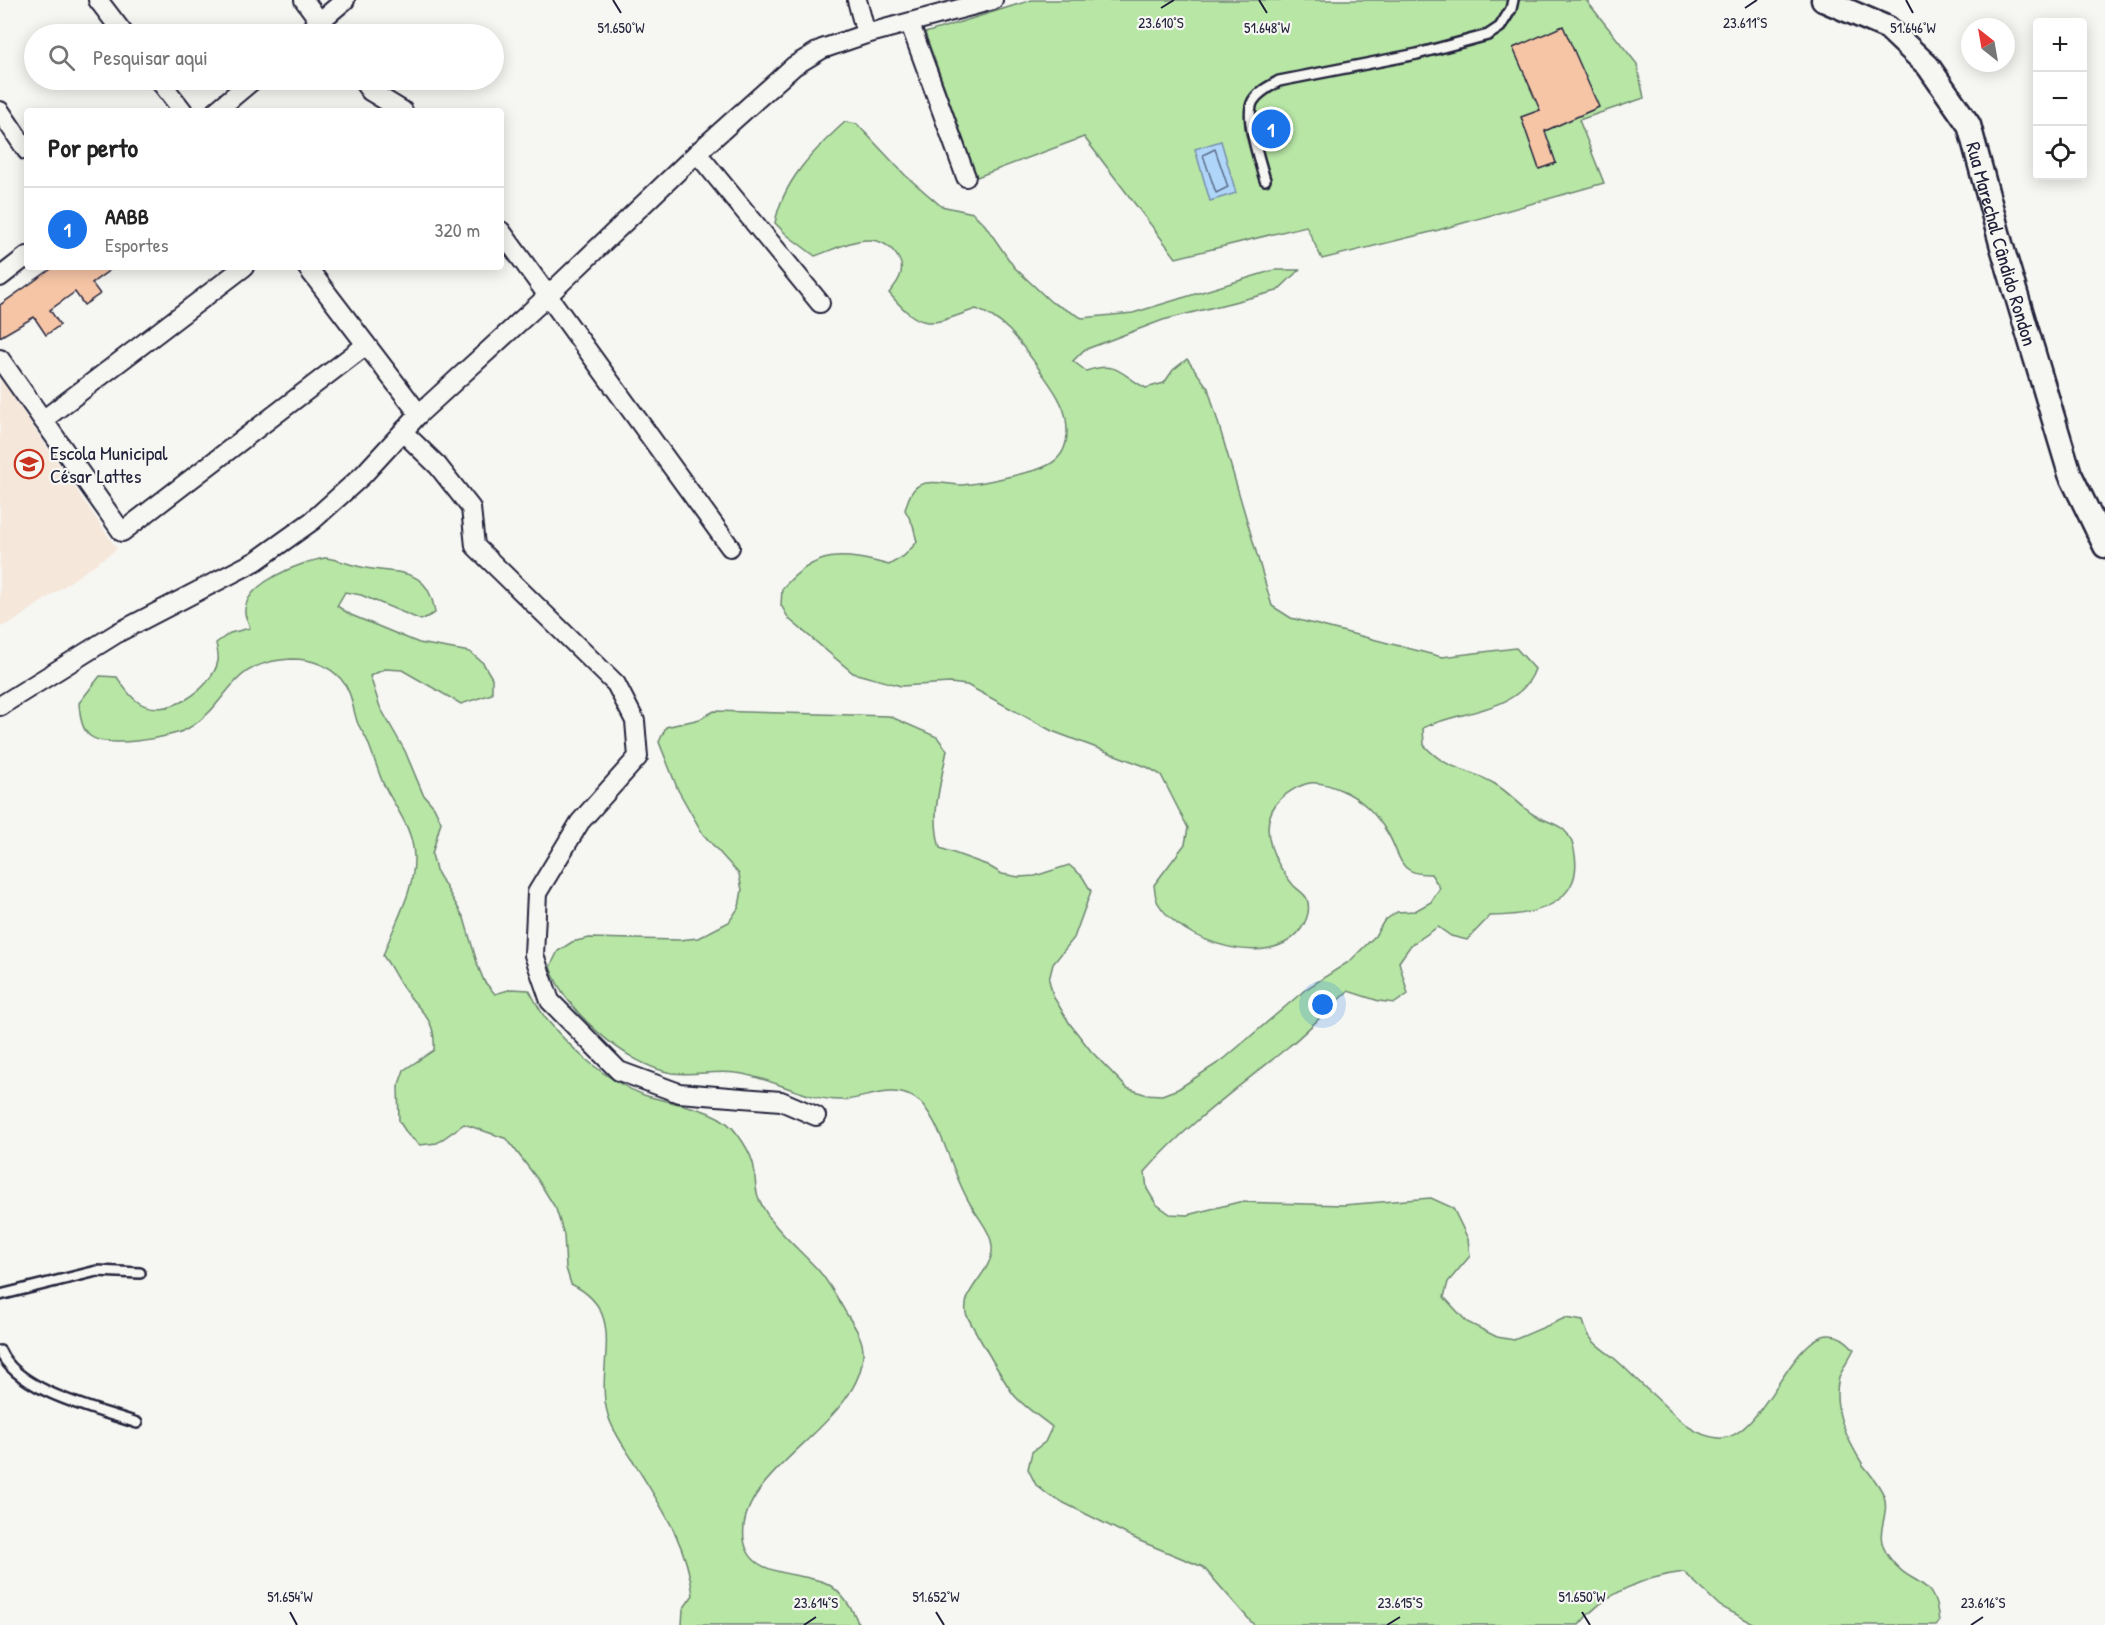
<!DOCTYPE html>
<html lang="pt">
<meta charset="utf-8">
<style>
:root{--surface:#fff;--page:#f2f2f2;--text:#222;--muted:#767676;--line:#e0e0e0;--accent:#1a73e8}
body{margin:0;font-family:"Patrick Hand",sans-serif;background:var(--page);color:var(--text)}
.controls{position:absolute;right:18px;top:18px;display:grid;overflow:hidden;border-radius:6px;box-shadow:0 3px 15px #0003}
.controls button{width:54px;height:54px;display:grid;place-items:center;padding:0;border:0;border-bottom:2px solid var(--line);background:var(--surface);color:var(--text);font:30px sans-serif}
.compass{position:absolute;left:1961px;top:18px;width:54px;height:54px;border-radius:50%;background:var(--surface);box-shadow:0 3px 15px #0003;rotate:329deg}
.you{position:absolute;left:1323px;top:1005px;width:21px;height:21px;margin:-15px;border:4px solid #fff;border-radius:50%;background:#1a73e8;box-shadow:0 0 0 9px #1a73e833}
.badge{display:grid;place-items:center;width:39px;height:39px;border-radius:50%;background:var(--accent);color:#fff;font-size:20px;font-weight:700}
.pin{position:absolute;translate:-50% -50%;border:3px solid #fff;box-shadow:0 2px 6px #0006}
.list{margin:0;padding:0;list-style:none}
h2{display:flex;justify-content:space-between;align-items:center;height:78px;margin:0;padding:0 24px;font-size:26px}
h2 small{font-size:20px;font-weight:400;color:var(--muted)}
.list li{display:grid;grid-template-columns:39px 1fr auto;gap:18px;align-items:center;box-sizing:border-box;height:84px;padding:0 24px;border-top:2px solid var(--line)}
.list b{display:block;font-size:22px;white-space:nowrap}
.list p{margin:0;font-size:20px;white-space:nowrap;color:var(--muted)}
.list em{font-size:20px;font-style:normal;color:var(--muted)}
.icon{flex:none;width:33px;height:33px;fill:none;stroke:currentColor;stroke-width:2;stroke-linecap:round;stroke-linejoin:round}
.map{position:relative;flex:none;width:2105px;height:1625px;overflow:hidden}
.search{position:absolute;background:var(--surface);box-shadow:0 3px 15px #0003;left:24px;top:24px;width:480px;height:66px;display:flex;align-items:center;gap:15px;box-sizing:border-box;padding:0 21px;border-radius:33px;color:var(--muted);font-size:22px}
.panel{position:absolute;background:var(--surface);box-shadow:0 3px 15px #0003;left:24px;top:108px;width:480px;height:162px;border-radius:6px}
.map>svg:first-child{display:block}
.built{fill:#f6e7db}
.green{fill:#b7e6a5;stroke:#6c8470;stroke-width:1.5}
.water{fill:#afd6f9;stroke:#778ead;stroke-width:1.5}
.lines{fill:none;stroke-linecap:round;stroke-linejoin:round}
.shore{stroke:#5a6a87;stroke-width:1.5}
.building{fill:#f6c5a6;stroke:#22223b;stroke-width:1.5}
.service-casing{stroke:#22223b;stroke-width:14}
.minor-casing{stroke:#22223b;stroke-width:22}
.tertiary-casing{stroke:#22223b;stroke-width:27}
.service{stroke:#f6f6f2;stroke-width:9}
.minor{stroke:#f6f6f2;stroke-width:18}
.tertiary{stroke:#f6f6f2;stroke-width:22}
.ticks{fill:none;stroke:#22223b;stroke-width:2}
.labels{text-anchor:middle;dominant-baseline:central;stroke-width:4.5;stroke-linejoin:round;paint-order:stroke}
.street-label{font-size:20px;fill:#22223b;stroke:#f6f6f2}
.poi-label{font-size:20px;fill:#22223b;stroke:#f6f6f2;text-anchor:start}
.ticks-label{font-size:15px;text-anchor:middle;fill:#22223b;stroke:#f6f6f2;stroke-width:4.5;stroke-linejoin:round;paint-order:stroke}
</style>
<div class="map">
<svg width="2105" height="1625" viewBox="0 0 2105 1625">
<rect width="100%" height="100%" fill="#f6f6f2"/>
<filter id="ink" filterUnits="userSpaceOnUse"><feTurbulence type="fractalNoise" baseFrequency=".0167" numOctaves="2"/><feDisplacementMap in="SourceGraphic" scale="12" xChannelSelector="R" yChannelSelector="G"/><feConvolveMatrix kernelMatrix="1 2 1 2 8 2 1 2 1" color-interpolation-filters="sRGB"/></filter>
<g filter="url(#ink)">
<polygon class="built" points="0,378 117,549 13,622 0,627"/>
<g class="green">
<polygon points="1032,0 1586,0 1637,64 1644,98 1579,120 1604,183 1435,231 1322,259 1306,226 1176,258 1084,137 977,177 925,33"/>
<path d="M845 122 857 124 905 175 941 206 973 213 985 225 1014 267 1051 302 1082 318 1133 313 1274 270H1299L1277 291 1163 320 1084 350 1073 361 1086 371C1119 360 1120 375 1146 388L1164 383 1173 370 1187 359 1208 388 1272 606 1291 618 1442 657 1516 648 1535 669C1520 713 1459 710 1423 728L1424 745C1448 772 1467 767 1495 784 1510 793 1520 806 1534 815 1543 820 1555 823 1563 829 1577 841 1579 871 1571 885 1557 912 1517 916 1490 916L1467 940 1451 936 1438 927 1411 945 1399 962 1408 994 1395 1003 1379 1001 1348 991C1328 1009 1309 1030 1288 1047 1238 1088 1188 1123 1145 1172L1147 1189 1156 1204 1170 1214 1187 1215 1239 1202 1343 1205 1431 1198 1453 1208 1468 1239 1470 1256 1448 1282 1444 1297 1467 1322 1497 1337 1514 1340 1565 1318 1583 1321C1590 1344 1597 1344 1614 1358 1627 1369 1638 1382 1651 1393 1672 1411 1688 1435 1718 1438 1769 1444 1802 1288 1854 1349 1849 1359 1842 1369 1839 1378 1831 1408 1848 1441 1863 1465 1870 1474 1880 1485 1884 1496 1891 1519 1871 1532 1889 1557 1911 1589 1935 1573 1939 1622L1936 1625H1756L1720 1606 1684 1572C1644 1577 1604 1593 1579 1625H1254L1203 1567 1140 1541 1050 1496 1036 1485 1028 1469 1032 1452 1045 1442 1052 1427C1040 1417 1024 1407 1014 1395 1008 1388 967 1318 966 1313 962 1289 989 1275 992 1252 994 1236 980 1220 972 1207 952 1176 946 1134 923 1105 920 1101 912 1096 908 1095 886 1086 862 1100 841 1100 804 1100 771 1077 736 1073 715 1070 693 1076 672 1073 626 1065 564 1010 550 967L558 951 572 942 589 938 679 940 698 938 729 922 739 907 742 890 739 874 703 834 678 790 659 742 666 727 700 719 714 711 889 716 937 737 947 750C941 784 930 813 940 848L987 865 1002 874 1019 877 1035 876 1069 865 1082 876 1091 891 1074 938 1053 964 1049 980 1053 996 1070 1024 1091 1051 1127 1088 1144 1094 1162 1095 1178 1089 1224 1059 1306 989 1350 961 1375 936 1384 921 1397 912 1415 911 1431 902 1440 888 1431 874C1396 875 1402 856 1387 832 1375 813 1362 799 1341 790 1331 786 1321 782 1310 783 1298 785 1283 795 1276 804 1257 830 1276 865 1294 886 1298 890 1305 894 1307 899 1311 910 1307 920 1301 929 1271 971 1180 942 1158 903 1155 898 1155 891 1154 885L1185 844 1188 828 1161 775 1147 767 1052 731 967 685 950 683 901 686 853 673 789 619 781 605 782 589C816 549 843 553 889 565L904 556 917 542 913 525 905 510C908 499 912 485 926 483 937 481 951 485 962 485 979 484 995 480 1012 476 1045 468 1073 464 1066 419 1063 399 1046 380 1035 363 1018 339 1004 319 976 309 932 324 923 334 889 293 897 283 906 272 899 259 879 224 844 246 815 256L787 235 775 223C783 181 814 150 845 122Z"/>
<path d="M325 558C337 559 345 563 357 566 393 576 428 562 435 613L421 620 361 595 345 592 337 606 351 615 419 643 470 652 483 663 492 678V694L461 704 402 670 385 669 370 676 380 707 405 751 423 794 434 807 441 822 432 854 436 870 464 918 478 966 484 981 495 994 512 989 529 990C535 1000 540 1012 548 1021 573 1051 607 1081 644 1095 673 1105 719 1106 738 1135 744 1143 750 1153 753 1163 756 1174 754 1188 759 1199 771 1228 799 1248 819 1271 830 1284 838 1299 846 1313 853 1324 862 1336 863 1350 866 1423 735 1469 744 1539 749 1579 800 1571 826 1583 841 1591 853 1609 859 1625H682L683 1609 693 1595C686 1539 660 1506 632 1459 623 1445 612 1430 608 1415 593 1366 631 1313 571 1284L566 1268 564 1235 556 1209 538 1180 507 1139 464 1124 437 1143 420 1145 408 1135 399 1121 398 1087 404 1070 434 1050C436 1020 423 1014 406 992 397 981 392 967 383 956 394 923 415 892 414 857 413 827 395 808 383 783 377 769 373 754 367 740 365 735 361 730 358 724 352 708 353 693 341 679 328 665 310 659 292 659 224 662 232 705 187 729 170 738 106 749 90 736 81 729 80 714 79 703L100 676 117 677C123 686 129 696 138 702 165 721 212 690 218 661 219 656 217 649 216 643L230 633 250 628C249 624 246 618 245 614 242 583 302 562 325 558Z"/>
</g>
<polygon class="water" points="1221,141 1236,193 1210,201 1195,149"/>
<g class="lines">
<polygon class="shore" points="1215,149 1228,187 1216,193 1203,155"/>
</g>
<g class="building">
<polygon points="1563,26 1599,107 1545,131 1556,163 1539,169 1521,117 1540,110 1513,48"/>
<polygon points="54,267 114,267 92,283 100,294 84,305 75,292 50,310 60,325 46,335 34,317 0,337 0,305"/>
</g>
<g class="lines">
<g class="service-casing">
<g id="service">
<path d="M1265 180C1260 162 1244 116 1253 101 1258 92 1270 86 1279 81L1417 54 1488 35 1500 27 1511 9 1513 0"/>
<polyline points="0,1295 97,1271 140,1273"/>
<path d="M0 1351C18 1392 97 1409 137 1423"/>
</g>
</g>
<g class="minor-casing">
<g id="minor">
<polyline points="98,0 124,34"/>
<polyline points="304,0 329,34"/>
<polyline points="857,0 866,34"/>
<polyline points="910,24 966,177"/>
<polyline points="305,34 345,0"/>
<polyline points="159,80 183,111"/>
<polyline points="362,80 370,91 403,111"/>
<polyline points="0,111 27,151"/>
<polyline points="216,111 253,80"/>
<polyline points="697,153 820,303"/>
<polyline points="501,231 730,547"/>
<polyline points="307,267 419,414"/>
<polyline points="0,277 27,256"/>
<polyline points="0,359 122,532 366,345"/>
<polyline points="43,420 244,267"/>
<polyline points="403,432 438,466 471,508 475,546 616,684 635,721 638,757 580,822 537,893 534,955 550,1001 619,1071 679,1093 781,1101 816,1116"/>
<polyline points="0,706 119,632 256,561 312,521 363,475 419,414 540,303 697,153 794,66 822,49 866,34 993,0"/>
</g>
</g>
<g class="tertiary-casing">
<g id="tertiary">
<path id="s1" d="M1823 0 1888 28 1928 66 1969 125 2002 247 2070 474 2105 546"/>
</g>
</g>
<use href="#service" class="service"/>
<use href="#minor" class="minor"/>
<use href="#tertiary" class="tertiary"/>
</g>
</g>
<path class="ticks" d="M613 0 621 13M1259 0 1267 13M1906 0 1913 13M1161 8 1174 0M1745 8 1757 0M290 1612 297 1625M936 1612 944 1625M1582 1612 1590 1625M804 1625 816 1617M1387 1625 1400 1617M1971 1625 1983 1617"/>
<defs>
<g id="school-ring" transform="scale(1.5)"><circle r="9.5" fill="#f6f6f2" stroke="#c8321e" stroke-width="1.5"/><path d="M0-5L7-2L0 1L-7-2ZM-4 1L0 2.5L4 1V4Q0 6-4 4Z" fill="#c8321e"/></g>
</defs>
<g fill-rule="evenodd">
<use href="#school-ring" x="29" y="464"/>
</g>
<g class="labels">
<g class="street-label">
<text stroke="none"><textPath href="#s1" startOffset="321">Rua Marechal Cândido Rondon</textPath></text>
</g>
<g class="poi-label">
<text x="50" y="452">Escola Municipal<tspan x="50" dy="23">César Lattes</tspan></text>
</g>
</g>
<g class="ticks-label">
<text x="1161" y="28">23.610°S</text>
<text x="1745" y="28">23.611°S</text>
<text x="621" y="33">51.650°W</text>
<text x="1913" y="33">51.646°W</text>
<text x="1267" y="33">51.648°W</text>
<text x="290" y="1602">51.654°W</text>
<text x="936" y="1602">51.652°W</text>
<text x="1582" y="1602">51.650°W</text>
<text x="816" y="1608">23.614°S</text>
<text x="1400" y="1608">23.615°S</text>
<text x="1983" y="1608">23.616°S</text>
</g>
</svg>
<div class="controls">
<button>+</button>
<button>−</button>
<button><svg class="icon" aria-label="locate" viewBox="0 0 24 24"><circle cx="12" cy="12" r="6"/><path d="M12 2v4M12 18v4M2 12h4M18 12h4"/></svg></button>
</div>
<svg class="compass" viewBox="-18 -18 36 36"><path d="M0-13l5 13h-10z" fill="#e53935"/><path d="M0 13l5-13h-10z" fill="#767676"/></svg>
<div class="you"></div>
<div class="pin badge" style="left:1271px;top:129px">1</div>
<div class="search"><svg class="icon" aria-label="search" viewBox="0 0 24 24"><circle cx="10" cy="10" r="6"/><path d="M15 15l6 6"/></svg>Pesquisar aqui</div>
<section class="panel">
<h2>Por perto<small></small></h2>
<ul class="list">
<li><span class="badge">1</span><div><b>AABB</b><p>Esportes</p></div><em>320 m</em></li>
</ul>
</section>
</div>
